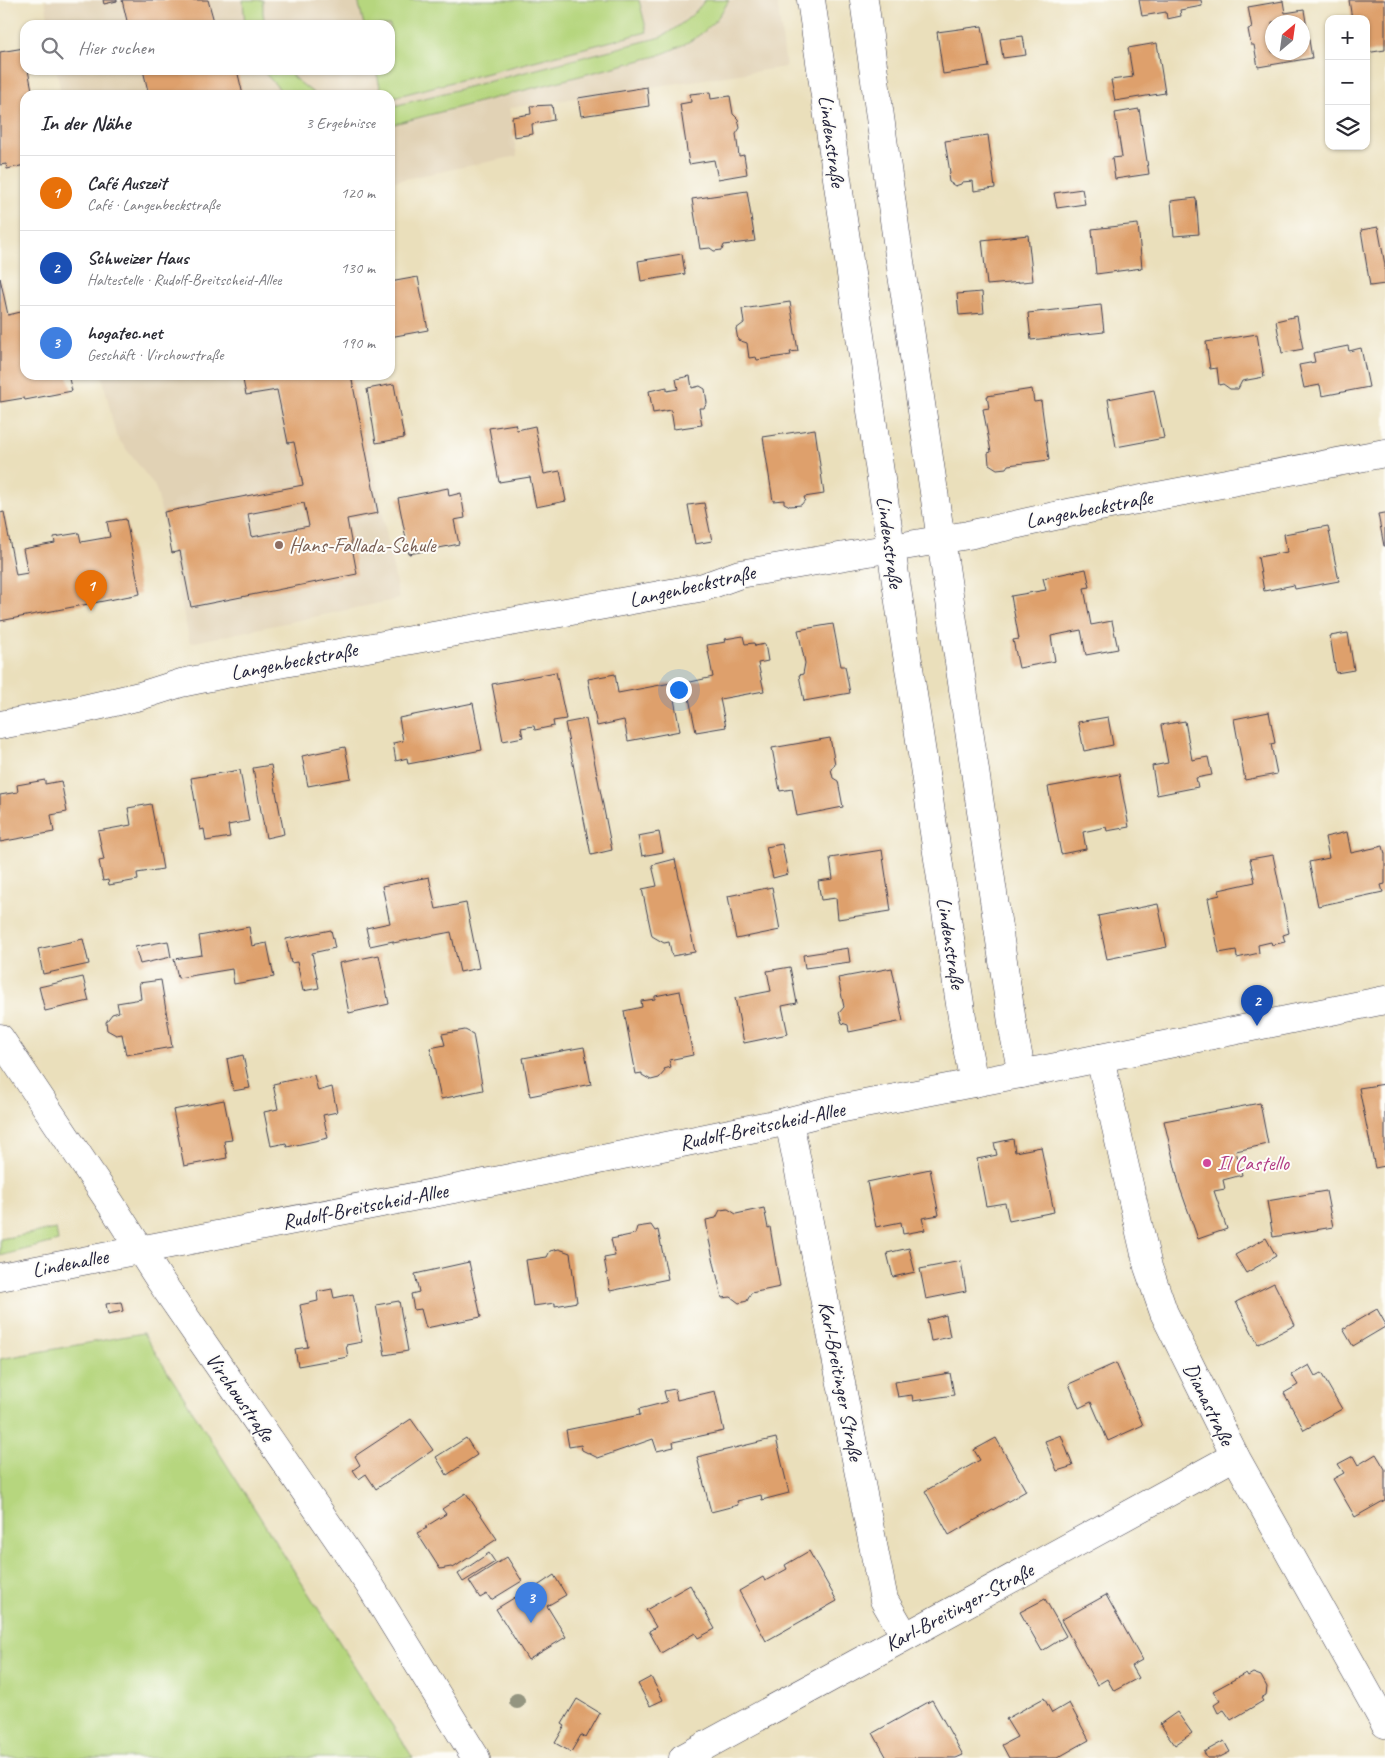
<!DOCTYPE html>
<html lang="de">
<meta charset="utf-8">
<style>
:root{--surface:#fff;--page:#f2f2f3;--text:#2b2b33;--muted:#7c7c81;--line:#e1e1e2;--accent:#1a73e8}
body{margin:0;font-family:Caveat,sans-serif;background:var(--page);color:var(--text)}
.controls{position:absolute;right:15px;top:15px;display:grid;overflow:hidden;border-radius:10px;box-shadow:0 1px 4px #0004}
.controls button{width:45px;height:45px;display:grid;place-items:center;padding:0;border:0;border-bottom:1px solid var(--line);background:var(--surface);color:var(--text);font:25px sans-serif}
.compass{position:absolute;left:1265px;top:15px;width:45px;height:45px;border-radius:50%;background:var(--surface);box-shadow:0 1px 4px #0004;rotate:29deg}
.you{position:absolute;left:678px;top:689px;width:18px;height:18px;margin:-12px;border:4px solid #fff;border-radius:50%;background:#1a73e8;box-shadow:0 0 0 8px #1a73e833}
.badge{display:grid;place-items:center;width:32px;height:32px;border-radius:50%;background:var(--accent);color:#fff;font-size:16px;font-weight:700}
.pin{position:absolute;translate:-50% -41px;filter:drop-shadow(0 1px 2px #0008)}
.pin::after{content:'';position:absolute;top:26px;width:18px;height:15px;background:inherit;clip-path:polygon(0 0,100% 0,50% 100%)}
.list{margin:0;padding:0;list-style:none}
h2{display:flex;justify-content:space-between;align-items:center;height:65px;margin:0;padding:0 20px;font-size:21px}
h2 small{font-size:16px;font-weight:400;color:var(--muted)}
.list li{display:grid;grid-template-columns:32px 1fr auto;gap:15px;align-items:center;box-sizing:border-box;height:75px;padding:0 20px;border-top:1px solid var(--line)}
.list b{display:block;font-size:19px;white-space:nowrap}
.list p{margin:0;font-size:16px;white-space:nowrap;color:var(--muted)}
.list em{font-size:16px;font-style:normal;color:var(--muted)}
.icon{flex:none;width:28px;height:28px;fill:none;stroke:currentColor;stroke-width:2;stroke-linecap:round;stroke-linejoin:round}
.map{position:relative;flex:none;width:1385px;height:1758px;overflow:hidden}
.search{position:absolute;background:var(--surface);box-shadow:0 1px 4px #0004;left:20px;top:20px;width:375px;height:55px;display:flex;align-items:center;gap:12px;box-sizing:border-box;padding:0 18px;border-radius:15px;color:var(--muted);font-size:19px}
.panel{position:absolute;background:var(--surface);box-shadow:0 1px 4px #0004;left:20px;top:90px;width:375px;height:290px;border-radius:15px}
.map>svg:first-child{display:block}
.built{fill:#e1d2b5}
.green{fill:#b6d67e;stroke:#6c7c5c}
.building{fill:#dea06c;fill-rule:evenodd}
.lines{fill:none;stroke-linecap:round;stroke-linejoin:round}
.street-casing{stroke:#403e4e;stroke-width:29}
.secondary-casing{stroke:#403e4e;stroke-width:29}
.street{stroke:#fff;stroke-width:28}
.secondary{stroke:#fff;stroke-width:28}
.tree{fill:#949580}
.education-dot{fill:#8d6e63;stroke:#fdfcf7;stroke-width:2}
.hotel-dot{fill:#d1479c;stroke:#fdfcf7;stroke-width:2}
.labels{text-anchor:middle;dominant-baseline:central;stroke-width:4;stroke-linejoin:round;paint-order:stroke}
.street-label{font-size:21px;fill:#22223b;stroke:#fdfcf7}
.education-label{font-size:21px;fill:#785e54;stroke:#fdfcf7;text-anchor:start}
.hotel-label{font-size:21px;fill:#b23c85;stroke:#fdfcf7;text-anchor:start}
</style>
<div class="map">
<svg width="1385" height="1758" viewBox="0 0 1385 1758">
<rect width="100%" height="100%" fill="#fdfcf7"/>
<filter id="ink" filterUnits="userSpaceOnUse"><feTurbulence type="fractalNoise" baseFrequency=".02" numOctaves="2"/><feDisplacementMap in="SourceGraphic" scale="10" xChannelSelector="R" yChannelSelector="G"/><feConvolveMatrix kernelMatrix="1 2 1 2 8 2 1 2 1" color-interpolation-filters="sRGB"/></filter>
<filter id="wash" filterUnits="userSpaceOnUse"><feTurbulence type="fractalNoise" baseFrequency=".0096" numOctaves="4" result="noise"/><feDisplacementMap in="SourceGraphic" scale="20" xChannelSelector="R" yChannelSelector="G"/><feGaussianBlur stdDeviation="1.12" result="paint"/><feColorMatrix in="noise" values="0 0 0 0 0 0 0 0 0 0 0 0 0 0 0 0 0 1.4 0 .05"/><feComposite in="paint" operator="in"/></filter>
<g filter="url(#wash)">
<rect width="100%" height="100%" fill="#eadfbb"/>
<g class="built">
<polygon points="45,0 777,0 786,67 509,108 517,156 390,182 390,95 61,95 57,70 390,70 390,25 49,25"/>
<polygon points="102,375 356,375 399,599 190,643 157,492 154,485 116,436"/>
</g>
<g class="green">
<polygon points="243,0 263,0 263,13 265,25 245,25"/>
<polygon points="358,0 639,0 647,32 390,98 390,95 382,95 376,70 390,70 390,25 364,25"/>
<path d="M705 0H729C711 33 690 43 657 56L390 125V107L661 37C678 27 694 16 705 0Z"/>
<polygon points="262,70 288,70 294,78 316,95 285,95"/>
<polygon points="56,1229 58,1241 0,1256 0,1239"/>
<polygon points="143,1333 413,1758 0,1758 0,1359"/>
</g>
<g id="blocks">
<g class="building">
<polygon points="103,0 117,0 117,1 104,4"/>
<polygon points="122,0 208,0 215,25 128,25"/>
<polygon points="1139,0 1201,0 1202,6 1180,10 1181,16 1167,19 1166,12 1142,16"/>
<polygon points="1349,0 1385,0 1385,50 1366,53 1366,19 1352,19"/>
<path d="M1283 1 1285 13 1304 10 1312 58 1258 67 1254 45H1251L1248 29 1252 28 1248 7ZM1272 22H1302V52H1272Z"/>
<polygon points="982,26 989,67 943,74 937,32"/>
<polygon points="1023,36 1026,55 1003,58 1000,39"/>
<polygon points="1157,43 1165,93 1115,101 1111,80 1133,77 1128,48"/>
<polygon points="24,48 25,70 28,70 33,95 25,95 25,165 7,169 6,164 0,165 0,52"/>
<polygon points="143,70 237,70 243,95 149,95"/>
<polygon points="647,87 649,106 581,116 578,98"/>
<polygon points="710,92 711,99 730,96 733,114 738,119 740,128 736,134 739,156 744,155 747,174 718,179 714,160 689,164 680,104 691,102 690,94"/>
<polygon points="552,105 554,120 532,124 533,134 514,137 512,117 531,114 530,106"/>
<polygon points="1139,109 1149,174 1115,179 1112,158 1122,157 1115,113"/>
<polygon points="988,135 995,188 974,191 973,181 962,182 961,184 955,186 949,182 948,175 950,173 945,141"/>
<polygon points="1082,189 1085,204 1057,208 1054,193"/>
<polygon points="747,191 755,241 724,245 722,250 714,251 710,248 700,249 692,199"/>
<polygon points="1196,198 1199,234 1174,236 1171,201"/>
<polygon points="1138,224 1142,268 1096,274 1092,229"/>
<polygon points="1378,227 1385,265 1385,284 1370,286 1361,230"/>
<polygon points="1028,235 1033,281 987,285 982,240"/>
<polygon points="682,254 685,274 641,281 638,261"/>
<polygon points="418,277 428,330 390,337 390,282"/>
<polygon points="0,278 8,315 25,311 25,375 68,375 72,391 25,400 24,398 0,402"/>
<polygon points="982,292 984,313 959,315 957,294"/>
<polygon points="790,302 798,351 790,352 791,355 757,360 756,357 749,358 747,343 738,340 736,329 744,323 742,309"/>
<polygon points="1101,305 1104,332 1031,340 1028,313"/>
<polygon points="1297,316 1303,349 1282,353 1276,321"/>
<polygon points="1257,334 1264,377 1242,381 1238,389 1230,389 1223,384 1219,385 1217,368 1210,369 1206,342"/>
<polygon points="1348,346 1349,351 1361,348 1369,387 1322,396 1320,385 1304,388 1299,365 1315,362 1313,353"/>
<path d="M242 375H351L378 513 347 519 357 574 191 607 180 551 172 553 164 512 303 485 294 442 288 443 277 390 246 395ZM304 503 309 526 252 537 248 514Z"/>
<polygon points="690,376 692,388 700,386 705,389 707,403 704,408 699,408 702,425 674,429 671,410 653,413 649,391 667,387 667,391 678,389 676,379"/>
<polygon points="394,384 404,438 376,443 367,389"/>
<polygon points="1032,389 1034,402 1041,401 1049,460 1008,465 1006,468 997,469 989,464 988,453 991,452 983,409 989,408 987,396"/>
<polygon points="1154,390 1164,438 1116,447 1108,399"/>
<polygon points="515,424 517,430 535,426 544,474 560,471 566,501 536,507 530,477 499,482 489,428"/>
<polygon points="815,429 824,494 804,497 805,500 801,505 790,506 784,503 784,500 773,501 763,437"/>
<polygon points="448,488 449,496 461,493 465,518 454,520 459,544 409,554 398,498"/>
<polygon points="704,503 712,541 695,544 688,505"/>
<polygon points="4,512 16,575 28,573 23,549 55,543 54,537 79,533 81,542 110,537 107,522 126,519 140,594 0,621 0,513"/>
<polygon points="1385,513 1385,546 1384,546 1378,514"/>
<polygon points="1328,526 1339,581 1295,589 1294,585 1264,591 1258,557 1287,552 1284,534"/>
<polygon points="1086,569 1090,587 1084,588 1091,625 1112,621 1118,649 1086,655 1081,630 1051,636 1055,661 1019,668 1013,640 1019,639 1011,596 1046,590 1043,578"/>
<polygon points="833,624 841,666 845,666 850,693 804,701 799,675 803,674 805,663 798,630"/>
<polygon points="1348,633 1354,670 1336,673 1330,636"/>
<polygon points="743,636 745,644 754,643 755,646 765,644 768,661 758,663 764,691 720,699 726,727 696,732 686,683 713,677 707,645 726,642 725,639"/>
<polygon points="556,672 566,719 553,721 554,726 535,730 534,726 521,728 523,737 503,741 492,684"/>
<polygon points="615,674 618,693 671,683 680,731 628,741 624,720 597,726 588,679"/>
<polygon points="473,703 482,750 408,764 407,758 396,761 393,743 403,741 399,718"/>
<polygon points="1269,712 1275,743 1271,744 1277,774 1245,780 1234,719"/>
<polygon points="1108,717 1113,745 1084,751 1078,722"/>
<polygon points="586,719 612,850 591,855 565,723"/>
<polygon points="1185,721 1192,760 1208,757 1212,775 1196,778 1198,787 1157,795 1152,766 1168,763 1161,725"/>
<polygon points="830,738 835,764 831,769 833,778 838,781 843,807 797,816 792,789 780,791 772,748"/>
<polygon points="345,747 351,778 308,786 302,756"/>
<polygon points="271,765 284,834 266,838 253,768"/>
<polygon points="240,770 249,821 228,825 230,837 206,841 204,829 200,830 191,778"/>
<polygon points="1119,774 1129,827 1107,831 1106,827 1083,832 1086,849 1061,854 1048,787"/>
<polygon points="45,780 45,784 61,781 67,812 51,815 54,832 0,842 0,795 18,792 17,785"/>
<polygon points="151,804 163,869 137,873 138,880 109,885 108,880 103,881 99,861 104,860 98,831 131,825 128,808"/>
<polygon points="659,832 663,852 642,856 638,836"/>
<polygon points="1347,832 1351,853 1383,846 1385,854 1385,884 1381,885 1383,892 1318,906 1309,862 1329,858 1325,837"/>
<polygon points="782,844 788,874 773,878 766,847"/>
<polygon points="882,850 891,911 838,919 836,898 821,900 818,881 833,879 830,858"/>
<polygon points="1273,855 1289,933 1283,935 1285,942 1272,945 1271,942 1258,945 1259,953 1237,958 1236,950 1219,953 1208,898 1220,895 1219,890 1255,882 1250,859"/>
<polygon points="675,859 695,952 672,956 669,942 664,943 652,936 642,889 657,886 652,865"/>
<polygon points="429,877 436,909 466,903 479,968 460,972 451,932 393,943 393,941 370,946 366,928 390,923 382,886"/>
<polygon points="772,887 780,930 736,939 728,896"/>
<polygon points="1158,904 1167,947 1107,959 1098,916"/>
<polygon points="249,927 252,946 267,943 274,977 234,984 232,969 178,978 174,959 202,955 199,936"/>
<polygon points="331,930 335,948 312,953 319,988 303,991 297,962 291,963 286,939"/>
<polygon points="83,939 89,964 43,974 38,949"/>
<polygon points="168,941 171,957 140,964 135,947"/>
<polygon points="848,948 850,962 805,968 803,955"/>
<polygon points="379,955 389,1004 349,1013 339,963"/>
<polygon points="790,967 797,1003 782,1006 788,1034 744,1043 735,998 771,991 767,971"/>
<polygon points="892,968 903,1021 849,1032 848,1025 842,1023 839,1013 844,1007 838,978"/>
<polygon points="83,977 89,1001 45,1011 39,987"/>
<polygon points="161,980 172,1047 126,1055 122,1034 116,1035 107,1030 106,1022 112,1014 119,1012 117,1003 141,999 139,983"/>
<polygon points="680,991 693,1055 669,1060 671,1067 664,1069 665,1071 659,1078 651,1080 642,1075 642,1073 636,1074 624,1011 642,1007 641,1001 655,999 655,996"/>
<polygon points="465,1030 473,1034 483,1090 441,1099 430,1048 445,1045 442,1034"/>
<polygon points="584,1047 591,1084 530,1096 523,1058"/>
<polygon points="243,1055 250,1088 233,1091 227,1059"/>
<polygon points="314,1075 318,1091 332,1087 337,1112 323,1115 328,1138 287,1147 286,1143 271,1146 264,1112 278,1109 273,1084"/>
<polygon points="1385,1084 1385,1166 1375,1168 1359,1088"/>
<polygon points="224,1100 232,1140 224,1141 227,1158 184,1166 173,1110"/>
<polygon points="1260,1103 1268,1144 1236,1151 1242,1175 1223,1180 1225,1189 1214,1191 1227,1229 1198,1239 1180,1188 1164,1121"/>
<polygon points="1013,1139 1015,1152 1041,1147 1054,1212 1009,1221 1005,1203 986,1206 977,1159 997,1155 994,1143"/>
<polygon points="930,1169 939,1215 922,1218 925,1230 903,1234 901,1222 876,1227 867,1182"/>
<polygon points="1326,1191 1333,1227 1273,1237 1267,1201"/>
<polygon points="764,1208 768,1228 770,1227 780,1287 751,1293 747,1301 739,1303 731,1297 722,1298 709,1240 706,1220 716,1218 720,1210 728,1209 736,1214"/>
<polygon points="651,1225 655,1231 658,1230 668,1279 610,1291 604,1258 615,1256 611,1239 635,1234 637,1227"/>
<polygon points="1266,1238 1276,1256 1246,1273 1235,1255"/>
<polygon points="909,1248 915,1272 893,1277 887,1253"/>
<polygon points="559,1249 570,1253 577,1302 555,1306 555,1303 533,1306 526,1260 547,1257 550,1251"/>
<polygon points="961,1261 966,1291 926,1299 920,1269"/>
<polygon points="469,1262 481,1317 426,1328 421,1309 414,1310 411,1294 419,1292 415,1274"/>
<polygon points="1274,1283 1295,1325 1258,1344 1236,1302"/>
<polygon points="332,1289 334,1298 353,1294 362,1342 346,1345 348,1357 298,1366 295,1349 308,1347 300,1305 318,1301 317,1292"/>
<polygon points="399,1301 408,1351 385,1355 376,1305"/>
<polygon points="121,1302 123,1311 108,1314 106,1304"/>
<polygon points="1377,1309 1385,1323 1385,1327 1353,1346 1343,1329"/>
<polygon points="946,1315 950,1337 931,1341 927,1320"/>
<polygon points="1116,1363 1143,1425 1108,1441 1091,1402 1079,1408 1069,1384"/>
<polygon points="1309,1365 1315,1376 1321,1373 1342,1409 1304,1430 1284,1393 1298,1385 1292,1375"/>
<polygon points="950,1373 954,1395 913,1401 912,1395 898,1397 895,1382"/>
<polygon points="675,1389 677,1400 715,1391 724,1431 673,1442 674,1447 657,1451 653,1439 598,1458 582,1450 581,1445 569,1447 566,1430 640,1415 639,1409 667,1402 664,1391"/>
<polygon points="411,1419 433,1450 376,1489 366,1474 359,1479 353,1470 360,1465 355,1456"/>
<polygon points="1061,1435 1073,1466 1057,1471 1045,1441"/>
<polygon points="466,1438 477,1455 447,1475 436,1457"/>
<polygon points="776,1438 789,1493 762,1500 761,1495 737,1501 738,1505 711,1512 697,1457"/>
<polygon points="996,1438 1026,1491 949,1535 925,1491 980,1460 974,1450"/>
<polygon points="1376,1454 1385,1469 1385,1500 1355,1517 1333,1479 1344,1473 1338,1464 1353,1456 1358,1465"/>
<polygon points="466,1493 497,1539 453,1568 451,1567 440,1569 417,1533 427,1528 425,1527 446,1514 442,1509"/>
<polygon points="809,1551 837,1601 766,1641 739,1591 763,1577 765,1581 787,1569 785,1565"/>
<polygon points="489,1553 495,1562 463,1582 458,1574"/>
<polygon points="507,1557 522,1581 491,1600 487,1594 480,1598 469,1581"/>
<polygon points="554,1575 566,1595 547,1606 566,1637 528,1660 496,1609 535,1585 536,1587"/>
<polygon points="690,1585 715,1629 698,1638 695,1633 661,1653 649,1631 656,1627 646,1610"/>
<polygon points="1106,1595 1142,1660 1131,1666 1138,1678 1114,1691 1107,1679 1097,1685 1061,1620"/>
<polygon points="1045,1599 1066,1636 1042,1651 1020,1612"/>
<polygon points="1246,1673 1248,1676 1253,1673 1261,1676 1267,1687 1266,1695 1261,1698 1263,1701 1231,1720 1224,1710 1218,1713 1214,1705 1220,1701 1213,1691"/>
<polygon points="651,1677 663,1700 650,1706 638,1684"/>
<polygon points="1044,1698 1052,1713 1069,1703 1089,1740 1057,1758 1009,1758 1002,1745 1017,1737 1006,1719"/>
<polygon points="577,1699 600,1713 586,1738 581,1735 571,1752 555,1743 565,1726 562,1724"/>
<polygon points="932,1700 963,1755 956,1758 887,1758 873,1733"/>
<polygon points="1177,1712 1192,1733 1175,1745 1160,1724"/>
<polygon points="1224,1741 1230,1752 1218,1758 1207,1758 1204,1752"/>
</g>
</g>
</g>
<g filter="url(#ink)">
<use href="#blocks" fill-opacity="0" stroke="#403e4e" stroke-width="1"/>
<g class="lines">
<g class="street-casing">
<g id="street">
<polyline points="0,725 71,712 140,696 181,683 245,670 704,587 740,574 968,535 1073,512 1385,453"/>
<polyline points="0,1038 111,1204 159,1279 371,1587 476,1758"/>
<polyline points="1100,1058 1148,1267 1164,1313 1235,1456 1385,1724"/>
<polyline points="789,1121 884,1600 905,1636"/>
<path d="M683 1758C867 1657 1051 1558 1235 1456"/>
</g>
</g>
<g class="secondary-casing">
<g id="secondary">
<polyline points="811,0 896,582 965,1037 974,1083"/>
<polyline points="864,0 896,234 1013,1029 1022,1074"/>
<polyline points="0,1277 500,1180 789,1121 828,1111 1056,1067 1385,1000"/>
</g>
</g>
<use href="#street" class="street"/>
<use href="#secondary" class="secondary"/>
</g>
<circle class="tree" cx="517" cy="1701" r="8"/>
</g>
<circle class="education-dot" cx="279" cy="545" r="5"/>
<circle class="hotel-dot" cx="1207" cy="1163" r="5"/>
<g class="labels">
<g class="street-label">
<text transform="translate(832 141) rotate(82)">Lindenstraße</text>
<text transform="translate(1089 509) rotate(-11)">Langenbeckstraße</text>
<text transform="translate(890 542) rotate(82)">Lindenstraße</text>
<text transform="translate(692 586) rotate(-13)">Langenbeckstraße</text>
<text transform="translate(294 661) rotate(-11)">Langenbeckstraße</text>
<text transform="translate(951 943) rotate(81)">Lindenstraße</text>
<text transform="translate(762 1126) rotate(-12)">Rudolf-Breitscheid-Allee</text>
<text transform="translate(365 1206) rotate(-11)">Rudolf-Breitscheid-Allee</text>
<text transform="translate(70 1263) rotate(-11)">Lindenallee</text>
<text transform="translate(841 1381) rotate(79)">Karl-Breitinger Straße</text>
<text transform="translate(240 1397) rotate(55)">Virchowstraße</text>
<text transform="translate(1209 1404) rotate(64)">Dianastraße</text>
<text transform="translate(959 1607) rotate(-28)">Karl-Breitinger-Straße</text>
</g>
<g class="education-label">
<text x="289" y="545">Hans-Fallada-Schule</text>
</g>
<g class="hotel-label">
<text x="1217" y="1163">Il Castello</text>
</g>
</g>
</svg>
<div class="controls">
<button>+</button>
<button>−</button>
<button><svg class="icon" aria-label="layers" viewBox="0 0 24 24"><path d="M12 4l9 5-9 5-9-5zM3 14l9 5 9-5"/></svg></button>
</div>
<svg class="compass" viewBox="-18 -18 36 36"><path d="M0-13l5 13h-10z" fill="#e53935"/><path d="M0 13l5-13h-10z" fill="#7c7c81"/></svg>
<div class="you"></div>
<div class="pin badge" style="left:91px;top:611px;background:#e8710a">1</div>
<div class="pin badge" style="left:1257px;top:1026px;background:#1a4fb4">2</div>
<div class="pin badge" style="left:531px;top:1623px;background:#3f7fe0">3</div>
<div class="search"><svg class="icon" aria-label="search" viewBox="0 0 24 24"><circle cx="10" cy="10" r="6"/><path d="M15 15l6 6"/></svg>Hier suchen</div>
<section class="panel">
<h2>In der Nähe<small>3 Ergebnisse</small></h2>
<ul class="list">
<li><span class="badge" style="background:#e8710a">1</span><div><b>Café Auszeit</b><p>Café · Langenbeckstraße</p></div><em>120 m</em></li>
<li><span class="badge" style="background:#1a4fb4">2</span><div><b>Schweizer Haus</b><p>Haltestelle · Rudolf-Breitscheid-Allee</p></div><em>130 m</em></li>
<li><span class="badge" style="background:#3f7fe0">3</span><div><b>hogatec.net</b><p>Geschäft · Virchowstraße</p></div><em>190 m</em></li>
</ul>
</section>
</div>
